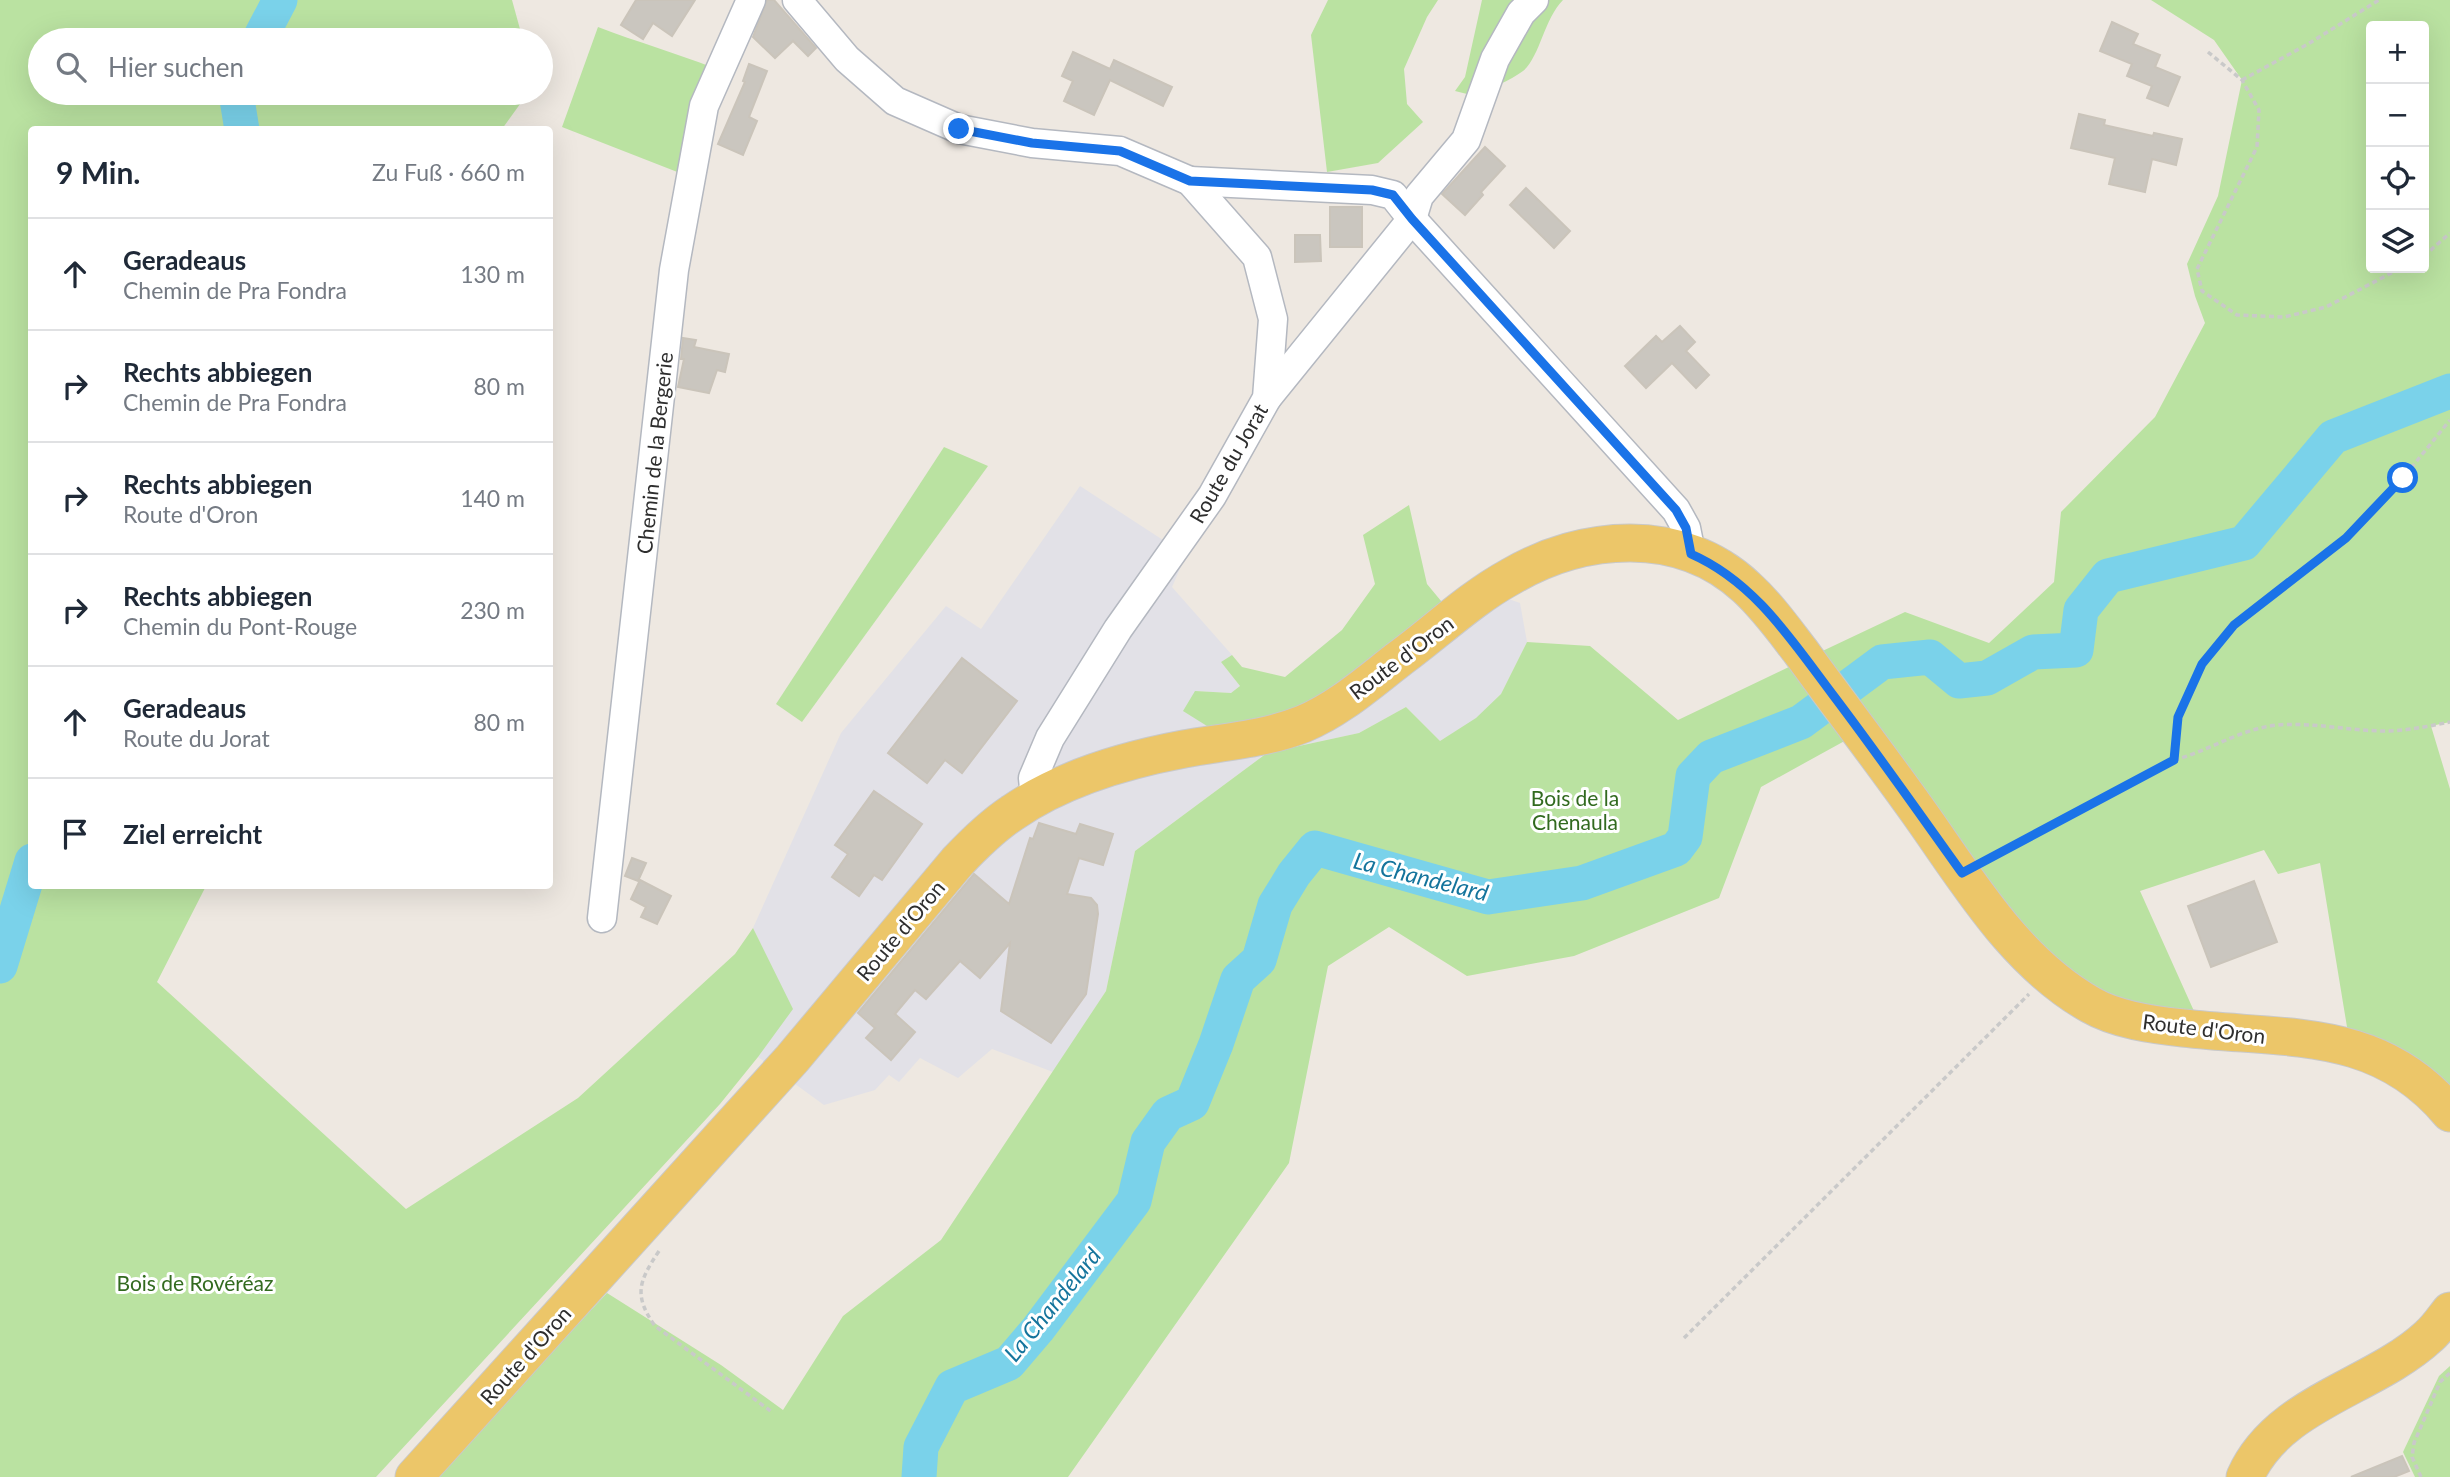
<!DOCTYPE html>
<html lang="de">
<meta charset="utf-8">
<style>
:root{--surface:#fff;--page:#f6f6f7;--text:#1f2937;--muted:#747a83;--line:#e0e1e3}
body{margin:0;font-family:Lato,sans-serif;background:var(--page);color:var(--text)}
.controls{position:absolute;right:21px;top:21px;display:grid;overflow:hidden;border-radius:7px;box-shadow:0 7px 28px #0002}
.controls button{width:63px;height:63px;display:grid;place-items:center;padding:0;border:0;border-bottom:2px solid var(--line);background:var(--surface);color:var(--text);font:35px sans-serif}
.stop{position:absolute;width:21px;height:21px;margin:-16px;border:5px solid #1a73e8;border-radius:50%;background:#fff}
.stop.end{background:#1a73e8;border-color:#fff;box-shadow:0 2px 7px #0008}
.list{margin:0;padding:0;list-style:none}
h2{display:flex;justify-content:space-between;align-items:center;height:91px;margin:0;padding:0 28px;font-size:30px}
h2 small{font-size:23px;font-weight:400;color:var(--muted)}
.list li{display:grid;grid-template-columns:46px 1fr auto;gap:21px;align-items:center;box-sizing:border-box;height:112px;padding:0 28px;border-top:2px solid var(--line)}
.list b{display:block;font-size:26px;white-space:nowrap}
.list p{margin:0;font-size:23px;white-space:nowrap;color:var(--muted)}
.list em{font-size:23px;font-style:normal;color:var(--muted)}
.icon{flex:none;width:38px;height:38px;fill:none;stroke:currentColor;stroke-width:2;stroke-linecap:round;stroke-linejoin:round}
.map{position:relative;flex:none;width:2450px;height:1477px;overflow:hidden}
.search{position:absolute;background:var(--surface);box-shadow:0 7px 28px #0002;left:28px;top:28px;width:525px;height:77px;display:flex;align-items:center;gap:18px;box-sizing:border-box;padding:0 24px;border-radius:38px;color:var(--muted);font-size:26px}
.panel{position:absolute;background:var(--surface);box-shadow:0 7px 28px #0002;left:28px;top:126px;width:525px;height:763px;border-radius:7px}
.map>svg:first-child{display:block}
.industrial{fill:#e2e1e7}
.green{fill:#bae2a1;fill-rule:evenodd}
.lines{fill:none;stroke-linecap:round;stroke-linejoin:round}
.river{stroke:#7ad2ea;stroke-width:35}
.building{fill:#cac6bf;stroke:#cac4ba;stroke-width:2}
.minor-casing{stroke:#b4b8c0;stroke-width:31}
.major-casing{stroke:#c9c9c9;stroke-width:39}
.path{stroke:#c9c9c9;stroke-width:3.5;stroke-dasharray:5 3.5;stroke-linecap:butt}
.minor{stroke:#fff;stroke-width:28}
.major{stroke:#ecc669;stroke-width:37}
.route{stroke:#1a73e8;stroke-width:9}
.labels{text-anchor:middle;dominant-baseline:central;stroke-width:6;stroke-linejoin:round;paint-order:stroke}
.street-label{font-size:21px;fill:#2e2e2e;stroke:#fff}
.park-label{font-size:21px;fill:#326a1f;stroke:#fff}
.water-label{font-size:23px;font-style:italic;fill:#14749c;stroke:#fff}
</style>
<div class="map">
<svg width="2450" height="1477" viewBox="0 0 2450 1477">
<rect width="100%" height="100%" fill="#eee8e1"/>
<polygon class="industrial" points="1080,486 1186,555 1172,587 1232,655 1221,662 1240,686 1231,693 1195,691 1215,730 1503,597 1520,603 1527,642 1501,694 1476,719 1440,741 1406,707 1359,733 1267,753 1135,851 1106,991 1053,1072 992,1049 958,1078 920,1058 899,1082 889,1075 875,1090 824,1105 758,1057 792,1009 753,928 841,733 946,606 981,629"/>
<g class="green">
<polygon points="0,0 512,0 523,40 40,40 40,93 528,93 502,129 32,130 32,886 206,886 157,982 406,1209 578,1098 735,954 753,928 793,1009 758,1057 720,1104 376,1477 0,1477"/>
<polygon points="1328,0 1438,0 1427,17 1404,69 1407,104 1423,122 1378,163 1327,172 1311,35"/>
<path d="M1482 0H1563C1544 19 1540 57 1523 71 1510 81 1490 88 1475 96L1455 91 1465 77Z"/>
<path d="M2151 0H2450V722L2431 726 2450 789V1097L2348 1033 2320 863 2278 874 2264 850 2140 891 2198 1020 2098 997 2058 973 1814 655 1905 612 1989 643 2054 582 2061 512 2155 417 2205 323 2195 296 2187 264 2218 196 2242 80 2214 40ZM2371 26H2424V268H2371Z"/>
<path d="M598 27C637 42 676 53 714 68L685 175 562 127Z"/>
<polygon points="944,447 988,466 802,722 776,704"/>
<polygon points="1409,505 1427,584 1446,607 1330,694 1291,715 1215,731 1183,711 1195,691 1231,693 1240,686 1221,662 1232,655 1242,667 1285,677 1342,630 1375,584 1363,535"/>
<polygon points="1527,642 1590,646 1678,720 1795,664 1850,738 1761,787 1719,898 1574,956 1467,976 1389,927 1328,966 1289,1163 1068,1477 435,1477 607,1293 721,1365 783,1410 843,1316 941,1240 1106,991 1135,851 1267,753 1359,733 1406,707 1440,741 1476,718 1501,694"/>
<polygon points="2450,1366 2450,1477 2415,1477 2403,1452 2439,1376"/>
</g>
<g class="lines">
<g class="river">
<polyline points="259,40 280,0"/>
<polyline points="236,93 242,130"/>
<polyline points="0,966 32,861"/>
<polyline points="919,1477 921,1447 952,1387 1009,1363 1038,1329 1134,1201 1148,1142 1168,1114 1192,1103 1216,1044 1238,979 1259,960 1275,905 1294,874 1315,848 1488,897 1582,883 1676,849 1685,837 1693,776 1711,757 1801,722 1882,662 1930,657 1959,681 1987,678 2033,652 2076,650 2081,610 2108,576 2244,543 2333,437 2450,391"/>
</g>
</g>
<g class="building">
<polygon points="636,0 695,0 672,36 653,23 643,39 621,25"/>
<polygon points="767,0 774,0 816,48 808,56 793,41 775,58 753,37"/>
<polygon points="2112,22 2138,34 2133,44 2160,55 2155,67 2180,77 2168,106 2147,98 2152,86 2127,76 2132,64 2100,51"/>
<polygon points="1073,52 1110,69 1114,60 1172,87 1163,106 1110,80 1094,115 1064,101 1073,81 1062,76"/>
<polygon points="749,64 767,71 749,117 757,121 743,155 718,144 745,82 743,81"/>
<polygon points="2079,114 2105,120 2104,125 2153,136 2154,133 2182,139 2176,165 2152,159 2145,192 2109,184 2115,158 2071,148"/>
<polygon points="1485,147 1505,166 1481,192 1483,195 1465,215 1442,194"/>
<polygon points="1526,188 1570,231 1554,248 1510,205"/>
<rect x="1330" y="207" width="32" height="40"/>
<polygon points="1295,235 1320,235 1321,261 1295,262"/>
<polygon points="1680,326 1695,342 1686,351 1709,375 1696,388 1672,363 1646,388 1625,366 1656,336 1662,342"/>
<polygon points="683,338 696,340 694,347 729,354 725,372 717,370 709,393 678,387 684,359 681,359"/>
<polygon points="962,658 1017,701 962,773 945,760 927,783 888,753"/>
<polygon points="874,791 922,824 882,880 874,875 859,896 832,877 848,854 835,845"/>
<polygon points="1039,823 1076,834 1080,824 1113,834 1103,865 1079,858 1067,894 1091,898 1097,905 1098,914 1086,994 1051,1043 1001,1011 1010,943 980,978 960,961 926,999 915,990 895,1014 915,1032 891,1060 866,1038 875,1028 858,1013 974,874 1009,904 1030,838 1033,839"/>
<polygon points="632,858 646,863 638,881 625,876"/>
<polygon points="640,880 671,896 657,924 641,917 646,907 631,899"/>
<polygon points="2254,881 2277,942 2211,967 2188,906"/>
<polygon points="2402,1456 2409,1471 2394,1477 2351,1477"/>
</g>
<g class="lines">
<g class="minor-casing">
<g id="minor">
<polyline points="797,0 847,59 895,101 959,129 1032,143 1120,151 1190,181 1257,257 1273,319 1267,398 1212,496 1118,629 1050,738 1033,778 1035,798"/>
<polyline points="1190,181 1372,190 1393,195 1412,219 1676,510 1686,528 1691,553"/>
<polyline points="1267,398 1412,219 1419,196 1466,140 1495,59 1521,13 1534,0"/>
<polyline points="602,918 674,270 704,106 751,0"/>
</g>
</g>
<g class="major-casing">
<g id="major">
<path d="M414 1477 792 1059 957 862C974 844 991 827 1012 813 1062 778 1125 760 1184 749 1223 742 1266 739 1303 724 1339 709 1369 682 1399 659 1436 632 1470 599 1510 577 1583 534 1680 526 1746 587 1767 606 1784 630 1801 652 1840 706 1881 759 1920 814 1969 883 2015 962 2091 1005 2117 1020 2153 1025 2183 1028 2284 1040 2378 1026 2450 1113"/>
<path d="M2245 1477C2278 1402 2373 1388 2429 1336 2437 1329 2443 1320 2450 1311"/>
</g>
</g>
<g class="path">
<polyline points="2208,52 2242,80 2259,110 2257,147 2197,269 2202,291 2237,315 2284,317 2326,307 2401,268"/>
<polyline points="2242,80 2308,44 2379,0"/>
<polyline points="2424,256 2450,233"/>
<path d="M2174 760C2209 751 2240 729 2277 725 2314 722 2349 731 2385 731 2407 731 2429 726 2450 722"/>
<polyline points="1985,860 2174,760 2178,717 2201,664 2234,625 2346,538 2403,478 2450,420"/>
<path d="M659 1251C639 1281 633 1295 655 1326L772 1412"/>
<polyline points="1684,1338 2029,994"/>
<polyline points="2421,1477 2412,1457 2414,1443 2440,1382 2450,1373"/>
</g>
<use href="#minor" class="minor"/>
<use href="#major" class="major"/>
</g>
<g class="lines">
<path class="route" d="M959 129 1032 143 1120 151 1190 181 1372 190 1393 195 1412 219 1676 510 1686 528 1691 554C1755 582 1792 641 1833 695 1877 753 1919 813 1962 873L2174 760 2178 717 2202 664 2234 625 2346 538 2403 478"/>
</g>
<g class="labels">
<g class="street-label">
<text transform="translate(654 453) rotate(-84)">Chemin de la Bergerie</text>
<text transform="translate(1228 463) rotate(-60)">Route du Jorat</text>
<text transform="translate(1401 657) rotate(-37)">Route d'Oron</text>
<text transform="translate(900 930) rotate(-50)">Route d'Oron</text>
<text transform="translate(2204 1028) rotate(7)">Route d'Oron</text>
<text transform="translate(525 1355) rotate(-48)">Route d'Oron</text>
</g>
<g class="park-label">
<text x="1575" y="797">Bois de la<tspan x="1575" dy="24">Chenaula</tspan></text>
<text x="195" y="1282">Bois de Rovéréaz</text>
</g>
<g class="water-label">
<text transform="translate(1421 876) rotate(14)">La Chandelard</text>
<text transform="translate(1052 1304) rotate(-51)">La Chandelard</text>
</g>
</g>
</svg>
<div class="controls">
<button>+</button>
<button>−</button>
<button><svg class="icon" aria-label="locate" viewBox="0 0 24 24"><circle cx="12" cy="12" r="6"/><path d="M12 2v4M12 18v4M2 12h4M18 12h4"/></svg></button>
<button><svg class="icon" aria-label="layers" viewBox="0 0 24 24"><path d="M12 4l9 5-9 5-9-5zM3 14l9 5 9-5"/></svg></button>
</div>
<div class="stop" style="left:2403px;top:478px"></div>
<div class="stop end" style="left:959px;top:129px"></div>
<div class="search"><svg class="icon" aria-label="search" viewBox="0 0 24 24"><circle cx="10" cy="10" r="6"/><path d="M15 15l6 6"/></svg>Hier suchen</div>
<section class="panel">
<h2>9 Min.<small>Zu Fuß · 660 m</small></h2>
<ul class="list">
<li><svg class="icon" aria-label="ahead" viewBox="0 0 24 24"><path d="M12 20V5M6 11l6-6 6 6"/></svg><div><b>Geradeaus</b><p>Chemin de Pra Fondra</p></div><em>130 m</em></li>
<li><svg class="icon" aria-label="right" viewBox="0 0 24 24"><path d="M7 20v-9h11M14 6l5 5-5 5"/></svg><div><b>Rechts abbiegen</b><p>Chemin de Pra Fondra</p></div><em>80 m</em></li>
<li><svg class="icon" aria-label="right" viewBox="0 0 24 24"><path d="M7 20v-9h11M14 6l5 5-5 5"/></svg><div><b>Rechts abbiegen</b><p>Route d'Oron</p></div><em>140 m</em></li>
<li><svg class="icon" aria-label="right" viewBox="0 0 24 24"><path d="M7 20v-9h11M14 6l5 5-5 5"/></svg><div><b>Rechts abbiegen</b><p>Chemin du Pont-Rouge</p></div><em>230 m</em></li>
<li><svg class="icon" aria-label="ahead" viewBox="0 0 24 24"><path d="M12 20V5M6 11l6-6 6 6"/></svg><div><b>Geradeaus</b><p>Route du Jorat</p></div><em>80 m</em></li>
<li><svg class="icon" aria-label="arrive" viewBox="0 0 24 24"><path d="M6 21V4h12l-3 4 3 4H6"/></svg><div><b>Ziel erreicht</b></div></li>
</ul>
</section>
</div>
